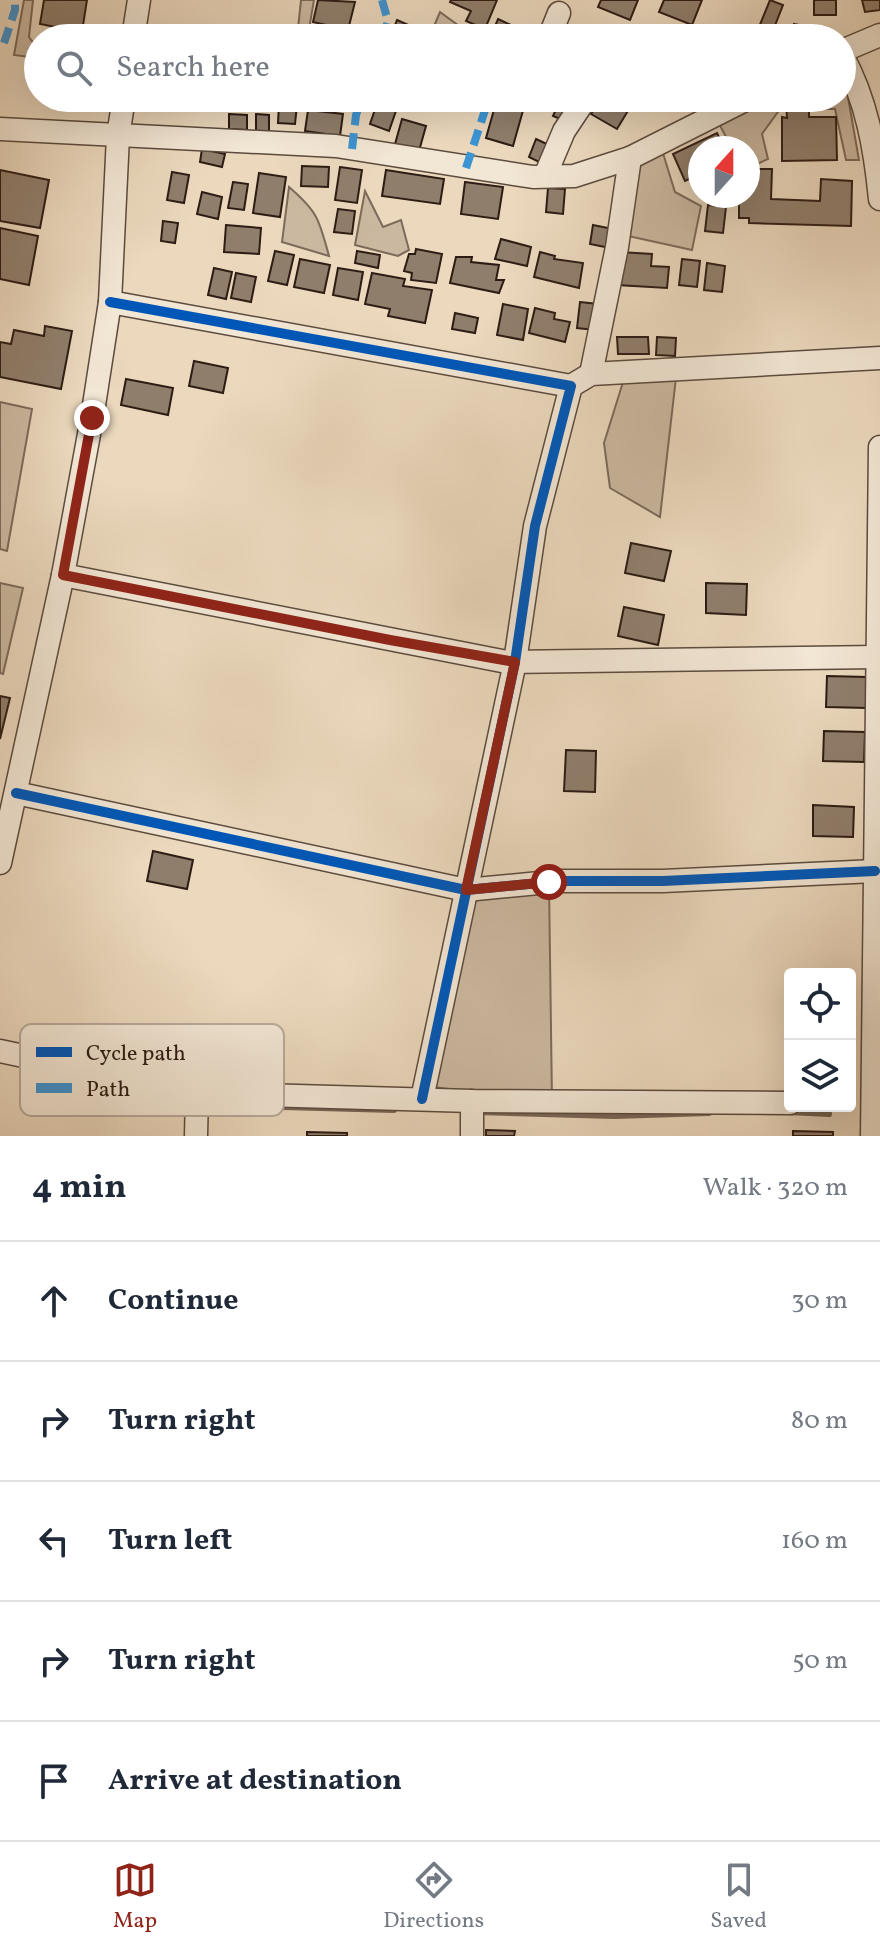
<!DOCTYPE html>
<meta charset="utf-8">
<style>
:root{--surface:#fff;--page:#f2f2f3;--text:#1f2937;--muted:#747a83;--line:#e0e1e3;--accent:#8f2418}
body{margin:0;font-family:Vollkorn,serif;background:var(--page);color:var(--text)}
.controls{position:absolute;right:24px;bottom:24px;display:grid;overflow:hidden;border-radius:8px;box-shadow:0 8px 32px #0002}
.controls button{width:72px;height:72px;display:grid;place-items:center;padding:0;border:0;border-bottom:2px solid var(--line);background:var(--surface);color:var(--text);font:40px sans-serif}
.compass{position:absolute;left:688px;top:136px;width:72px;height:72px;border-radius:50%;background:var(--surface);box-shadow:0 8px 32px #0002;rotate:21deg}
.stop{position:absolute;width:24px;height:24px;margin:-18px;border:6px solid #8f2418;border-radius:50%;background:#fff}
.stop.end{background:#8f2418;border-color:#fff;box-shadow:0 2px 8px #0008}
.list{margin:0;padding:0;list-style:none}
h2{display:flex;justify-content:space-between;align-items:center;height:104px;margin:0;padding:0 32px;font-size:34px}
h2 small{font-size:26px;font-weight:400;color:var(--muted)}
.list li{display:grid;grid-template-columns:52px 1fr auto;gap:24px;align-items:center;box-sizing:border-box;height:120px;padding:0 32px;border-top:2px solid var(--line)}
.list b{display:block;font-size:30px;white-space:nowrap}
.list em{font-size:26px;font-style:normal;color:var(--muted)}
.icon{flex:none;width:44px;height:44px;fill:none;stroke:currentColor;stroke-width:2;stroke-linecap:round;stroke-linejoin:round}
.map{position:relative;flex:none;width:880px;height:1136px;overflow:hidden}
.search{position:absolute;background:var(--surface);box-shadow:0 8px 32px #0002;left:24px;right:24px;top:24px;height:88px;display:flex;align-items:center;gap:20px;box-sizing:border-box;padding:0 28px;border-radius:44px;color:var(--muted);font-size:30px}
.sheet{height:704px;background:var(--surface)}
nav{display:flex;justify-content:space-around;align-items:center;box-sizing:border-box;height:112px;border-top:2px solid var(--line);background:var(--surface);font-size:22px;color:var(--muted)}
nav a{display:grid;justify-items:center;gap:4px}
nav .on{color:var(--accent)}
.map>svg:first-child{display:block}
.green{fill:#cbb8a0;stroke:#7c6a5a;stroke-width:2}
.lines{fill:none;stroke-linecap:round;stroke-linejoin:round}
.stream{stroke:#786657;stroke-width:6}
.building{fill:#907e6c;stroke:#2d1c14;stroke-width:2}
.minor-casing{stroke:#5c4b3e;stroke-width:25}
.minor{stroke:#f2e6d4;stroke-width:22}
.quiet{stroke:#3c94d3;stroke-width:8;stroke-dasharray:16 8;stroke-linecap:butt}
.cycleway-casing{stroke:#f2e6d4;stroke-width:15}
.cycleway{stroke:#0057b8;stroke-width:10}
.route{stroke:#8f2418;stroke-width:10}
.key{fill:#f2e6d4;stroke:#b7a99a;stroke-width:2}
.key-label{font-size:22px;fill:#2d1c14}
</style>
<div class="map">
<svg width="880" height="1136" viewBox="0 0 880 1136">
<rect width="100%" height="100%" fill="#ebd8bd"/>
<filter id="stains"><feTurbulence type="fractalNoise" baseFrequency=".0025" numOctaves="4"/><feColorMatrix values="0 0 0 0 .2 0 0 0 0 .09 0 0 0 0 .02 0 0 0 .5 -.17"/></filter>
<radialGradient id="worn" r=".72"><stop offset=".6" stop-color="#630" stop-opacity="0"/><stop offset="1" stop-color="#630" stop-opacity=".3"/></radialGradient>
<g class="green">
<polygon points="24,0 33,0 29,37 38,49 38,58 14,55"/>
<polygon points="301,0 314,0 309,29 339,38 297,38"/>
<polygon points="440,12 470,34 469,38 429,38"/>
<polygon points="842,63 859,160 846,160 835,109 816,109 816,98 842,98"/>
<polygon points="759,98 788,98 762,134 768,159 755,165 748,164 748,148 732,148 718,122"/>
<polygon points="662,150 675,192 701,206 692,250 619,234 630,158"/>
<path d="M289 187C318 212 319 219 329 256L282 242Z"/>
<polygon points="365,191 383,227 401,220 409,250 398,256 355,245"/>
<polygon points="677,369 660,517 610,488 604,443 623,382"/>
<polygon points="0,402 32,409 7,551 0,549"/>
<polygon points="0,583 23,588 3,674 0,673"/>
<polygon points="549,882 552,1102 425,1086 466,890"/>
</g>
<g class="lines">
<g class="stream">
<polyline points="207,1111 207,1105 394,1110"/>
<polyline points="477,1112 614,1116 709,1113"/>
<polyline points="788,1112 829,1114"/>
</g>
</g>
<g class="building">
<polygon points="44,0 87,0 81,38 55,38 56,27 40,24"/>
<polygon points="318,0 355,2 348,30 313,22"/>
<polygon points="451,0 497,0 485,29 466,21 471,11 450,2"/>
<polygon points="601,0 638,0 630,20 598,7"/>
<polygon points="664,0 702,0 692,25 659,12"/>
<polygon points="770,0 783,5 772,33 759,27"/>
<rect x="814" y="0" width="22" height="15"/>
<polygon points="862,0 880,0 880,10 865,12"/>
<polygon points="498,19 511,25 506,38 490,38"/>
<polygon points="397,20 413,27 409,38 390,38"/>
<polygon points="794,24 819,29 817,38 791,38"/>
<polygon points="738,27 766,38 733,38"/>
<polygon points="705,28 717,34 715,38 700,38"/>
<polygon points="379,98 398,105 389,131 370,124"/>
<polygon points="433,98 462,98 458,108"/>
<polygon points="561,98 576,98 565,121 553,116"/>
<polygon points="601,98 622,98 632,104 617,129 591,114"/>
<polygon points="664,98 680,98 672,110 660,103"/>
<polygon points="497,99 524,107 513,146 486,138"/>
<polygon points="809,99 809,117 836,117 837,160 782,161 782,117 787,118 786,100"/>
<polygon points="279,104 297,105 295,124 278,123"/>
<polygon points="308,110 343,114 340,136 305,131"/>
<polygon points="229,114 247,115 247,130 229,129"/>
<polygon points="256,114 269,115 269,131 256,131"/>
<polygon points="402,119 426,126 419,151 395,144"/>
<polygon points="717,133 724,148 700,148 700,174 685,181 673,154"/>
<polygon points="536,139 549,145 541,163 529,157"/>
<polygon points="202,149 225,154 222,167 200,162"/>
<polygon points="302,166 329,167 328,187 301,186"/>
<polygon points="340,167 362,170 357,203 335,200"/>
<polygon points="748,169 772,169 771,199 820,201 821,179 852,181 851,226 749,223 749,218 739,218 739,197 748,196"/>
<polygon points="0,170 49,180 40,228 0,221"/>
<polygon points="386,170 444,179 440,204 382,196"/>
<polygon points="172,172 189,175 184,203 167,200"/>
<polygon points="259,173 286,177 280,217 253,213"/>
<polygon points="233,182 248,184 244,210 228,208"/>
<polygon points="465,182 503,187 498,219 461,214"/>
<polygon points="548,188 565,189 563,214 546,212"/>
<polygon points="202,192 222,197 218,219 197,214"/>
<polygon points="708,205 726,207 723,233 705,231"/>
<polygon points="338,209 355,211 352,234 334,232"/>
<polygon points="163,221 178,223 175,243 161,241"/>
<polygon points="226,225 261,228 259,254 224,252"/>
<polygon points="593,225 613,229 610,248 590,244"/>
<polygon points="0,228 38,236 29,285 0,279"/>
<polygon points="501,239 531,247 527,266 495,259"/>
<polygon points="416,249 442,254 436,283 411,280 412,273 404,271 409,254 415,254"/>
<polygon points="275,251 294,255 287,285 268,281"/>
<polygon points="357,251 380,255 378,268 355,263"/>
<polygon points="540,252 555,256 554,259 583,263 579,288 534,277"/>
<polygon points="620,252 652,254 651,266 669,267 667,288 617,285"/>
<polygon points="456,257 472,257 471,262 499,265 496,280 504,280 499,293 450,283"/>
<polygon points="300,259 330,265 324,293 294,287"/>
<polygon points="682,259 700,261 697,287 679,285"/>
<polygon points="707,263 725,266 722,292 704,290"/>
<polygon points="214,268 232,272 226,299 208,295"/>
<polygon points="338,268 363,272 358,300 333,295"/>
<polygon points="236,273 256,277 251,302 231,298"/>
<polygon points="372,273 405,279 403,286 432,290 425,323 388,316 390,309 365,304"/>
<polygon points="580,302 598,304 595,330 577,328"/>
<polygon points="503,304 528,309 523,340 497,335"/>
<polygon points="535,308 555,313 554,319 570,322 565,342 529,333"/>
<polygon points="455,313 478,318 475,333 452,329"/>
<polygon points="45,326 72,331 61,389 0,377 0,342 11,344 14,330 44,336"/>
<polygon points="617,337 648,337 649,354 618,354"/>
<polygon points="657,337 676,338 675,356 656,355"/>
<polygon points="194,361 228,368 223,393 189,386"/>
<polygon points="126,379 173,388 168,415 121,405"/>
<polygon points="631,543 671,551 664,581 625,573"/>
<polygon points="706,583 747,584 746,615 706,613"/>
<polygon points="624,607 664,615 658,645 618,636"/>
<polygon points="827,676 867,677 867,708 826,707"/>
<polygon points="0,696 10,698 0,739"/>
<polygon points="824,731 865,732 864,762 823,761"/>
<polygon points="566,750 596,751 595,792 564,791"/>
<polygon points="813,805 854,807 853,837 813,836"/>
<polygon points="153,851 193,860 187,889 147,881"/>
<polygon points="486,1130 515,1131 514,1136 486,1136"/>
<polygon points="793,1131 833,1132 833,1136 793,1136"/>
<polygon points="307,1132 347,1133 347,1136 307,1136"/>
</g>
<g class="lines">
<g class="minor-casing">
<g id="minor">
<polyline points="133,38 139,0"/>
<polyline points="549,38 559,13"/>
<polyline points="842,51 880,35"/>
<path d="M842 55C867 101 875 148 880 199"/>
<polyline points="0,129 336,146 533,177 574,176 630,158 749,98"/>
<polyline points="545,176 564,131 586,98"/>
<polyline points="110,302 571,386 535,526 515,662 422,1099"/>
<polyline points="591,374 617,247 630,158"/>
<polyline points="571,386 591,374 880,358"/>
<polyline points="63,575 507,662 878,657"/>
<polyline points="16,793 466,890 560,881 663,881 875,871"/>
<polyline points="0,863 63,575 92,418 110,302 118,136 124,98"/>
<polyline points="0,1051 197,1093 472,1101 790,1103"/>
<polyline points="196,1136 197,1093"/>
<polyline points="472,1136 472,1101"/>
<polyline points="872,1136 880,447"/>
</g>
</g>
<use href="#minor" class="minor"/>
<g class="quiet">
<polyline points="382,0 388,21 383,38"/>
<polyline points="4,43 15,10 15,0"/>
<polyline points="352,149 356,115 362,98"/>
<polyline points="466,168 489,98"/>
</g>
<g class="cycleway-casing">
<g id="cycleway">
<polyline points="110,302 571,386 535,526 515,662 422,1099"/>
<polyline points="16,793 466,890 560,881 663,881 875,871"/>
</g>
</g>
<use href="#cycleway" class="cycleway"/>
</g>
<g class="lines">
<polyline class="route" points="92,418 63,575 390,640 515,662 466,890 549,882"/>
</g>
<rect x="20" y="1024" width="264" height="92" rx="12" class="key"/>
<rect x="36" y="1047" width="36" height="10" fill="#0057b8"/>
<rect x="36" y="1083" width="36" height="10" fill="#3c94d3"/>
<g class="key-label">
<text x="86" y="1060">Cycle path</text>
<text x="86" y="1096">Path</text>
</g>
<rect width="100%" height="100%" filter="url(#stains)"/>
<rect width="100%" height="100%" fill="url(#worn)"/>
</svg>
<div class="controls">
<button><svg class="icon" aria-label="locate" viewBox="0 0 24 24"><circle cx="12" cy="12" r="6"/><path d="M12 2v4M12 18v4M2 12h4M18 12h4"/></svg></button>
<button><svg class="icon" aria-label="layers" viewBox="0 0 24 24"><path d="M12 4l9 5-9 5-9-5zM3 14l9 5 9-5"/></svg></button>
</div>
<svg class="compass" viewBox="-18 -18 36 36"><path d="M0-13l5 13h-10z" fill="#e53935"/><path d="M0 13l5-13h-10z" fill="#747a83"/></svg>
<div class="stop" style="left:549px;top:882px"></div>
<div class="stop end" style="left:92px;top:418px"></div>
<div class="search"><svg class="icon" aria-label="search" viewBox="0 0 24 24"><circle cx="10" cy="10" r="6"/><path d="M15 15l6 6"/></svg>Search here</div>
</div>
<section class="sheet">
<h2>4 min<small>Walk · 320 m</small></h2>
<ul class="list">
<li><svg class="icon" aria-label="ahead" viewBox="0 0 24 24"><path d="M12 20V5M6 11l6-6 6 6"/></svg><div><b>Continue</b></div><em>30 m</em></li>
<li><svg class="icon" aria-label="right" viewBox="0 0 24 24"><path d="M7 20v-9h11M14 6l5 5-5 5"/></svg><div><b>Turn right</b></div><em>80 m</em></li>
<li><svg class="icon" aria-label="left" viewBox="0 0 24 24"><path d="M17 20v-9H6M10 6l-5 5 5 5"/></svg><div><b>Turn left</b></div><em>160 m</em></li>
<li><svg class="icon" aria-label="right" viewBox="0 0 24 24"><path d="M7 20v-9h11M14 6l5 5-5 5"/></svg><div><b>Turn right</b></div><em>50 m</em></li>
<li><svg class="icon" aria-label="arrive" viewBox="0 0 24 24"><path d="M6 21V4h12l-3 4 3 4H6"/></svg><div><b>Arrive at destination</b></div></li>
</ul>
</section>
<nav>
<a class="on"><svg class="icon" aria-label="map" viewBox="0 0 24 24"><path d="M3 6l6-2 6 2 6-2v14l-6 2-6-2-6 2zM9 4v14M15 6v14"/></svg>Map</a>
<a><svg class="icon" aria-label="directions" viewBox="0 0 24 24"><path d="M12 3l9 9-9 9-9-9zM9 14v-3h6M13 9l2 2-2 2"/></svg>Directions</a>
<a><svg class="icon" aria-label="saved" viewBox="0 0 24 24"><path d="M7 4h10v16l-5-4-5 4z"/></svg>Saved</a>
</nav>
